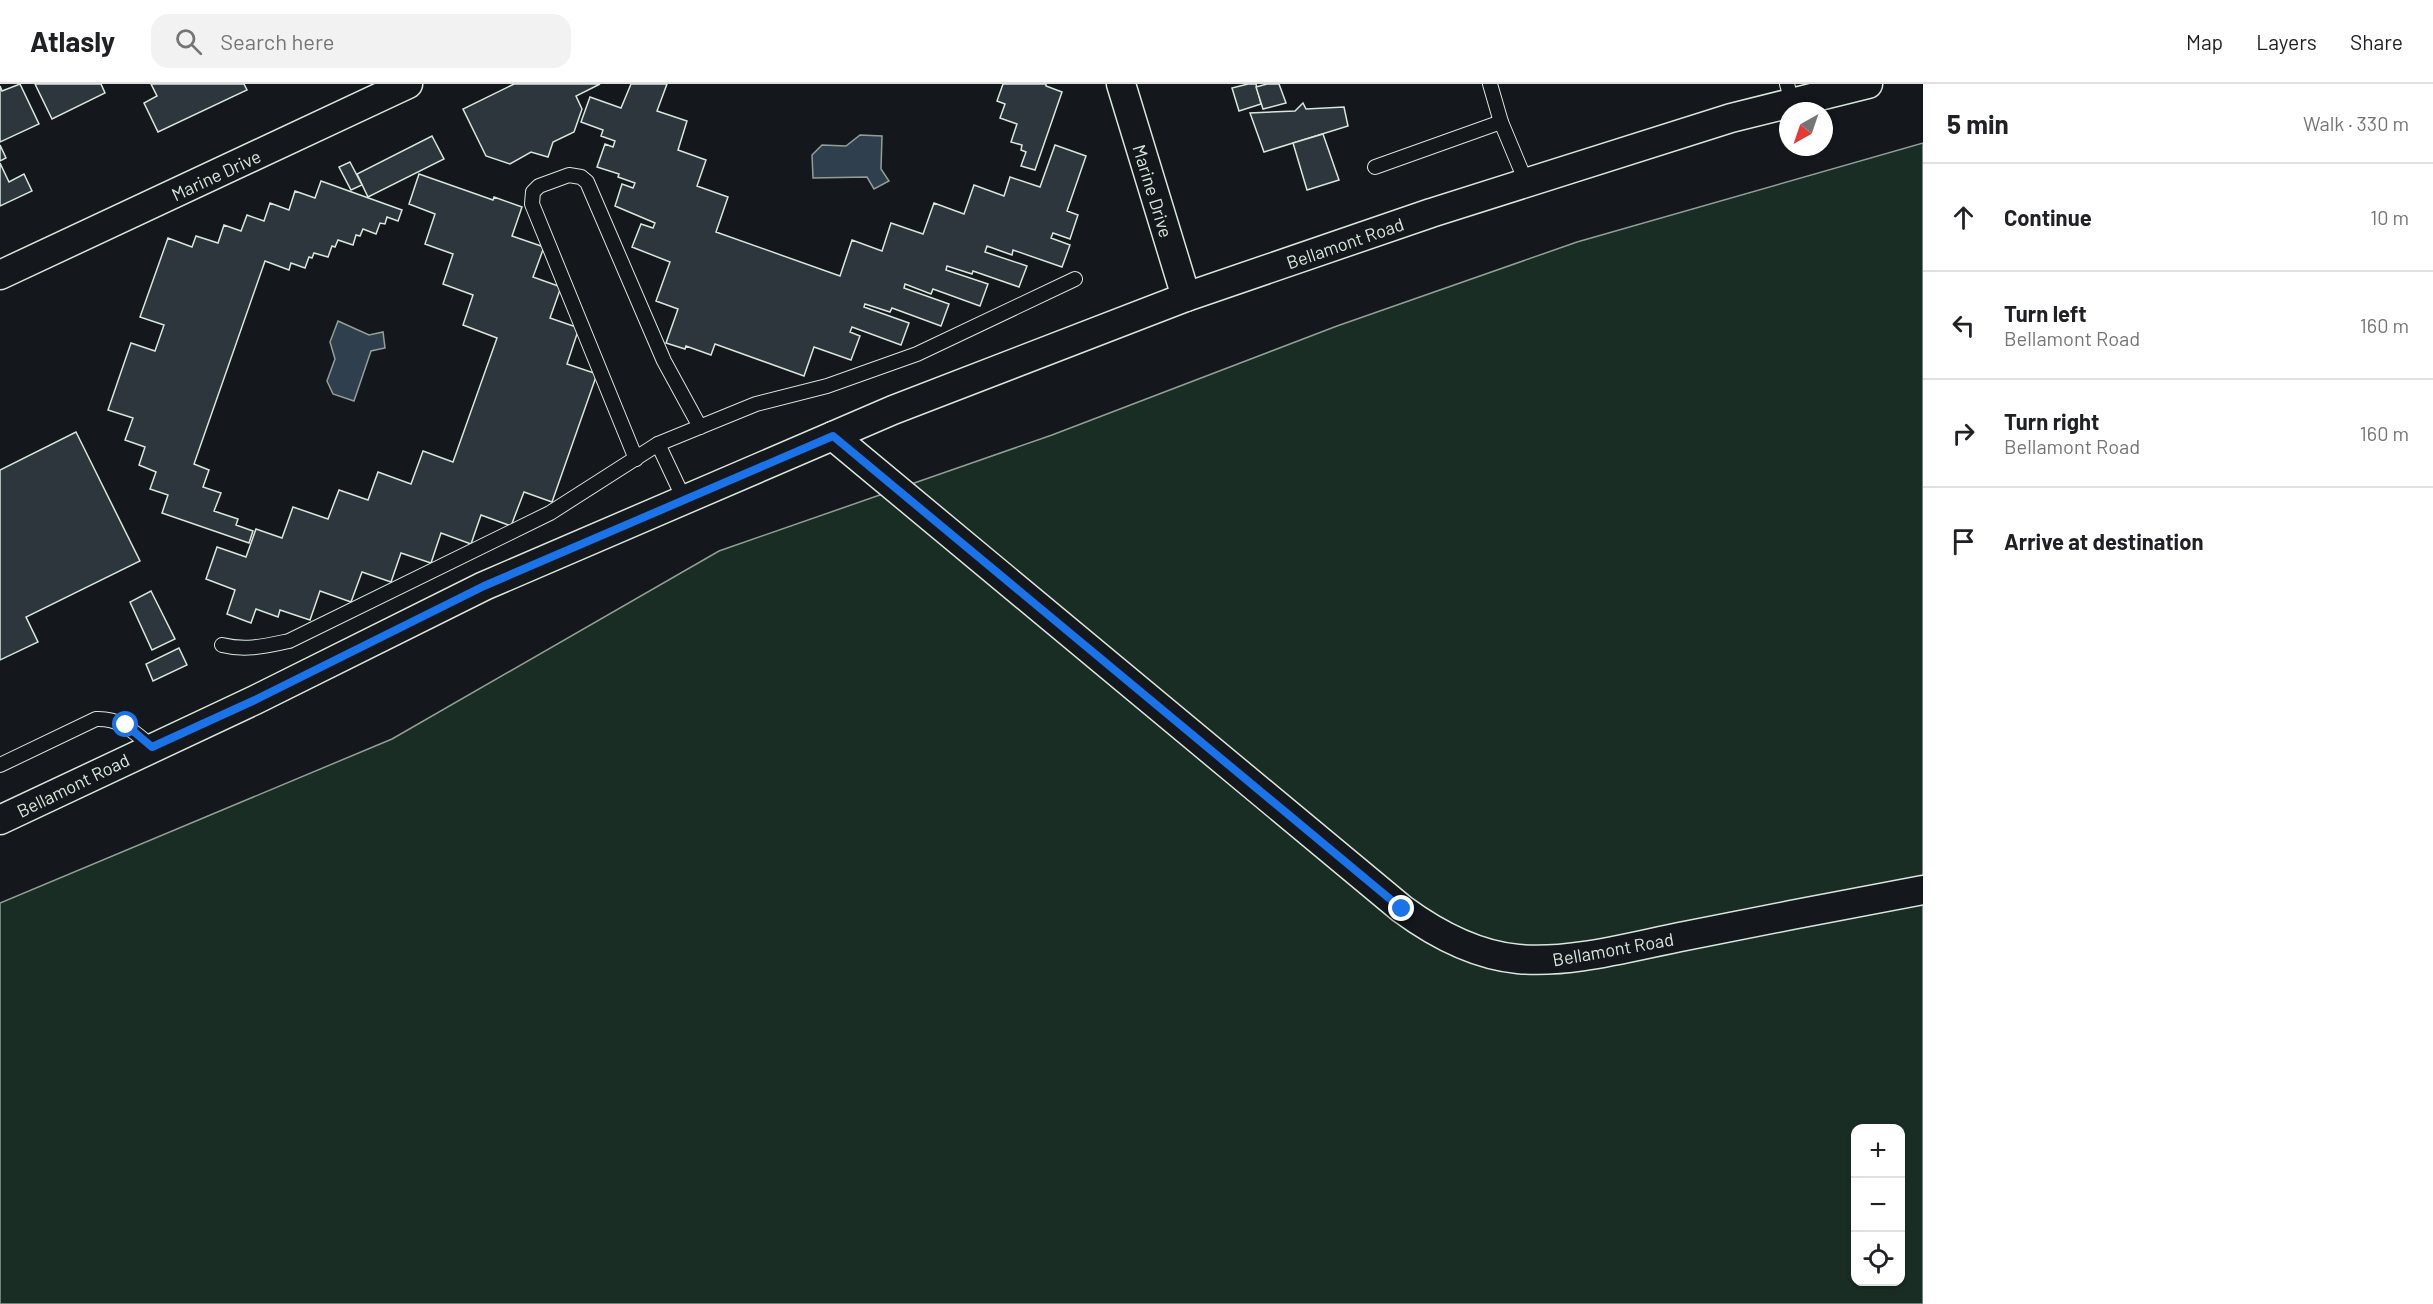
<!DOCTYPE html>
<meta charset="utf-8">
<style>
:root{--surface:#fff;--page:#f2f2f2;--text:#202124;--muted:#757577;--line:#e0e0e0}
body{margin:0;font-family:Barlow,sans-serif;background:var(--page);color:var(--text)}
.controls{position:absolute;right:18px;bottom:18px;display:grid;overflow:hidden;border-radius:12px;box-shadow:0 2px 4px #0004}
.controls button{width:54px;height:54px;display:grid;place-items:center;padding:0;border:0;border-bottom:2px solid var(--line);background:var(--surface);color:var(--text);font:30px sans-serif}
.compass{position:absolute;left:1779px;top:18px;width:54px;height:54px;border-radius:50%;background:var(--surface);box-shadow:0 2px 4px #0004;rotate:220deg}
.stop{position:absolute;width:18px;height:18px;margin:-14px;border:4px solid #1a73e8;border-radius:50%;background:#fff}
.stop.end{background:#1a73e8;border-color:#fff;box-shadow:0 2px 6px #0008}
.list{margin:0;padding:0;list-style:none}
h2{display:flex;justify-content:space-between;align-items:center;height:78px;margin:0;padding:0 24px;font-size:26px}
h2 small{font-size:20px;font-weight:400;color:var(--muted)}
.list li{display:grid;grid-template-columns:39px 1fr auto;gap:18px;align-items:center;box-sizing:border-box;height:108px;padding:0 24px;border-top:2px solid var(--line)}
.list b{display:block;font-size:22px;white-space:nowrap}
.list p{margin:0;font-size:20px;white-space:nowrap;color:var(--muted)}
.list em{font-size:20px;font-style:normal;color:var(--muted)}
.icon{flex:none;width:33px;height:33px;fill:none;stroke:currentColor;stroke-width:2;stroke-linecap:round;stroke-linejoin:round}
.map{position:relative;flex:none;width:1923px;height:1220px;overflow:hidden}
header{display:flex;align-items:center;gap:36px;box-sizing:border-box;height:84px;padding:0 30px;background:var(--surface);border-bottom:2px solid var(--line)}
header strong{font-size:28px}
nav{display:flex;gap:33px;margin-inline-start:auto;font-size:21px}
.search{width:420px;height:54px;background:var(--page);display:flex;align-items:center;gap:15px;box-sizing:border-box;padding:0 21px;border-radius:18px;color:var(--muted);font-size:22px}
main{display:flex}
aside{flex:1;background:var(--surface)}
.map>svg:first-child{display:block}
.green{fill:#1a2d24;stroke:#939e99;stroke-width:1.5;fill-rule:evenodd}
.water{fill:#2f3f4d;stroke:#939e99;stroke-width:1.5}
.building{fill:#2c363c;stroke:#d8e6dc;stroke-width:1.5}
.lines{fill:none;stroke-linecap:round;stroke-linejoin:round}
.service-casing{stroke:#d8e6dc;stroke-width:16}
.minor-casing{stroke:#d8e6dc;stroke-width:31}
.service{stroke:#14181c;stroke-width:14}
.minor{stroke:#14181c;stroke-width:28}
.route{stroke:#1a73e8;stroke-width:8}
.labels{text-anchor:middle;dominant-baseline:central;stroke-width:4.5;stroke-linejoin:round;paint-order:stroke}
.street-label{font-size:18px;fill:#d8e6dc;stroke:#14181c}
</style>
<header>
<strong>Atlasly</strong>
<div class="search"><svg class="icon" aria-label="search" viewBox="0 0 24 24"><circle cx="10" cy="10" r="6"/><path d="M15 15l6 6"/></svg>Search here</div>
<nav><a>Map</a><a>Layers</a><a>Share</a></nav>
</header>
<main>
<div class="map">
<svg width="1923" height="1220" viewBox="0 0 1923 1220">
<rect width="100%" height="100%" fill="#14181c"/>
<path class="green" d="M1923 59V1220H0V819L392 655 719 467 1052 351 1337 242 1577 158ZM1856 1044H1900V1198H1856Z"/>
<g class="water">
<polygon points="860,51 882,52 881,85 889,97 874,105 867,93 813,94 812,71 822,61 846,62"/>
<polygon points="338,237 369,251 383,248 385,264 371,267 354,317 333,310 327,297 335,275 330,258"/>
</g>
<g class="building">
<polygon points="20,0 39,40 0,58 0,2 2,7"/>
<polygon points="35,0 101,0 105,9 52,35"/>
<polygon points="151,0 244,0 247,6 158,48 144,19 157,12"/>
<polygon points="514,0 600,0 576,12 582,25 574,48 553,58 548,73 531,68 510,80 486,72 463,25"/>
<polygon points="631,0 667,0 657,27 687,37 678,66 706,76 697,102 728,113 716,148 840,192 852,156 882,167 891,139 923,150 934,119 964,130 974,101 1004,112 1010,93 1040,103 1055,61 1086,72 1067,127 1078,131 1070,155 1053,149 1051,154 1070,161 1062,183 1013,166 1012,171 987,162 985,168 1027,182 1019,203 973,187 972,190 947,182 946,186 988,200 980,222 933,205 931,210 905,200 904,204 949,220 941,242 892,224 890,228 865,220 864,223 909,239 901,261 852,243 850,248 860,252 851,276 814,263 804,292 715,260 711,271 686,262 685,265 666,259 678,225 656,217 670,178 632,163 641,140 653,144 655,139 615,122 622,100 633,104 635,99 618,93 619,90 597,83 605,60 613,63 615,57 601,52 603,46 581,38 590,13 621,24"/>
<polygon points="1003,0 1046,0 1046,2 1062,8 1035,86 1021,82 1026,68 1021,66 1022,61 1011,58 1017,40 1000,34 1005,20 997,17"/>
<polygon points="1248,0 1256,0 1261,20 1239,27 1232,4"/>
<polygon points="1267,0 1279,0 1286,19 1263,25 1256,3"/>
<polygon points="1303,19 1306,25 1344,23 1348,42 1264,68 1250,29 1295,27"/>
<polygon points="1323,50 1339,96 1307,106 1293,59"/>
<polygon points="432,52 444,75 368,113 357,90"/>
<polygon points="0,61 6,74 0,77"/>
<polygon points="350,78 362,101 351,106 339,83"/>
<polygon points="0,79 9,98 24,90 32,107 0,122"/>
<polygon points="419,90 493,116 494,113 522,123 512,152 544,163 533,193 561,203 550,234 579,244 567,280 597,290 552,418 524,408 511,442 481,431 471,460 441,449 431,479 401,469 391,498 362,488 351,518 320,507 310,536 280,526 278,533 256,525 251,539 227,530 235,506 206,495 217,463 246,473 256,445 282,454 293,423 328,435 339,406 368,416 378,388 411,400 423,367 453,378 497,254 463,241 473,211 443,200 453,170 425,160 435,130 409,120"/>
<polygon points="321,97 402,126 398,137 387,133 385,140 380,139 376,150 363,145 360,152 356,151 353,161 338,156 335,163 332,162 328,173 314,169 312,174 309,173 305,184 291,179 289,186 265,177 194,380 209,386 203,403 221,409 214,427 238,435 236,441 253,447 249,459 162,429 168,411 150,405 156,388 139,381 145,363 125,356 133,334 108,326 131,259 155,267 164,241 140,233 168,154 192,163 196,152 218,159 224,141 241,147 247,131 264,137 270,119 289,126 295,107 315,114"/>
<polygon points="76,348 140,477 26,533 38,558 0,576 0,386"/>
<polygon points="151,507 175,555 152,566 130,518"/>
<polygon points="179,564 187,581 153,597 146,580"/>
</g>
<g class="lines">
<g class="service-casing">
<g id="service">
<polyline points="1490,0 1501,38 1526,98"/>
<polyline points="1787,0 1792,18"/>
<polyline points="1375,83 1501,38"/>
<polyline points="658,360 684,415"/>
<polyline points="636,375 532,120 533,108 539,102 569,91 581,93 587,98 664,277 700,343"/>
<path d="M222 561C246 567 265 562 289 557L550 429 658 360 756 320 827 302 917 270 1075 195"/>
<path d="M0 681 96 635C121 634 134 648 152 663"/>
</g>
</g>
<g class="minor-casing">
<g id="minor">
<polyline points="1121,0 1186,213"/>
<polyline points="0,191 408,0"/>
<path d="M833 352 1402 825C1436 850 1475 871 1518 875 1571 880 1633 862 1685 852 1764 836 1844 821 1923 806"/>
<polyline points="0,736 255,616 484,502 893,326 1186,213 1431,129 1731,34 1868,0"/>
</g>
</g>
<use href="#service" class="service"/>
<use href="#minor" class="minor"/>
</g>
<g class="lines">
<polyline class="route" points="126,641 152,663 255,616 484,502 833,352 1402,825"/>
</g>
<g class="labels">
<g class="street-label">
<text transform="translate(216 91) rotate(-25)">Marine Drive</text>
<text transform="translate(1153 107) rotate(73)">Marine Drive</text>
<text transform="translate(1345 159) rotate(-19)">Bellamont Road</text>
<text transform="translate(73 701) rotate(-26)">Bellamont Road</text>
<text transform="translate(1613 865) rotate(-10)">Bellamont Road</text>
</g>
</g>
</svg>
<div class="controls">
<button>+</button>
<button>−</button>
<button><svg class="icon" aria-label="locate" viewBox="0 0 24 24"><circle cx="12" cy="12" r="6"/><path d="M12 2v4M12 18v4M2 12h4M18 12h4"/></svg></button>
</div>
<svg class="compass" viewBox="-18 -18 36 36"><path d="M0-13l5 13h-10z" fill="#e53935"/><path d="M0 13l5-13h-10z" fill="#757577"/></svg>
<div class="stop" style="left:126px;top:641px"></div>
<div class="stop end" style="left:1402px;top:825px"></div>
</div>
<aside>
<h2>5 min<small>Walk · 330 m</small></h2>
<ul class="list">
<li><svg class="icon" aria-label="ahead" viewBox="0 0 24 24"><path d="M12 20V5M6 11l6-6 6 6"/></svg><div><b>Continue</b></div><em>10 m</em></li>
<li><svg class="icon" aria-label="left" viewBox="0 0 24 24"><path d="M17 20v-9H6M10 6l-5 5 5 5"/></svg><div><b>Turn left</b><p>Bellamont Road</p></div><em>160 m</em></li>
<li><svg class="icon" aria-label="right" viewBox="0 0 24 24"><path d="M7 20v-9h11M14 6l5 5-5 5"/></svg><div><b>Turn right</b><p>Bellamont Road</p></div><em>160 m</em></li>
<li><svg class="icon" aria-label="arrive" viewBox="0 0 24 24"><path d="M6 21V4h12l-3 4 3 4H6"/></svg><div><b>Arrive at destination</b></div></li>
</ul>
</aside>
</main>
